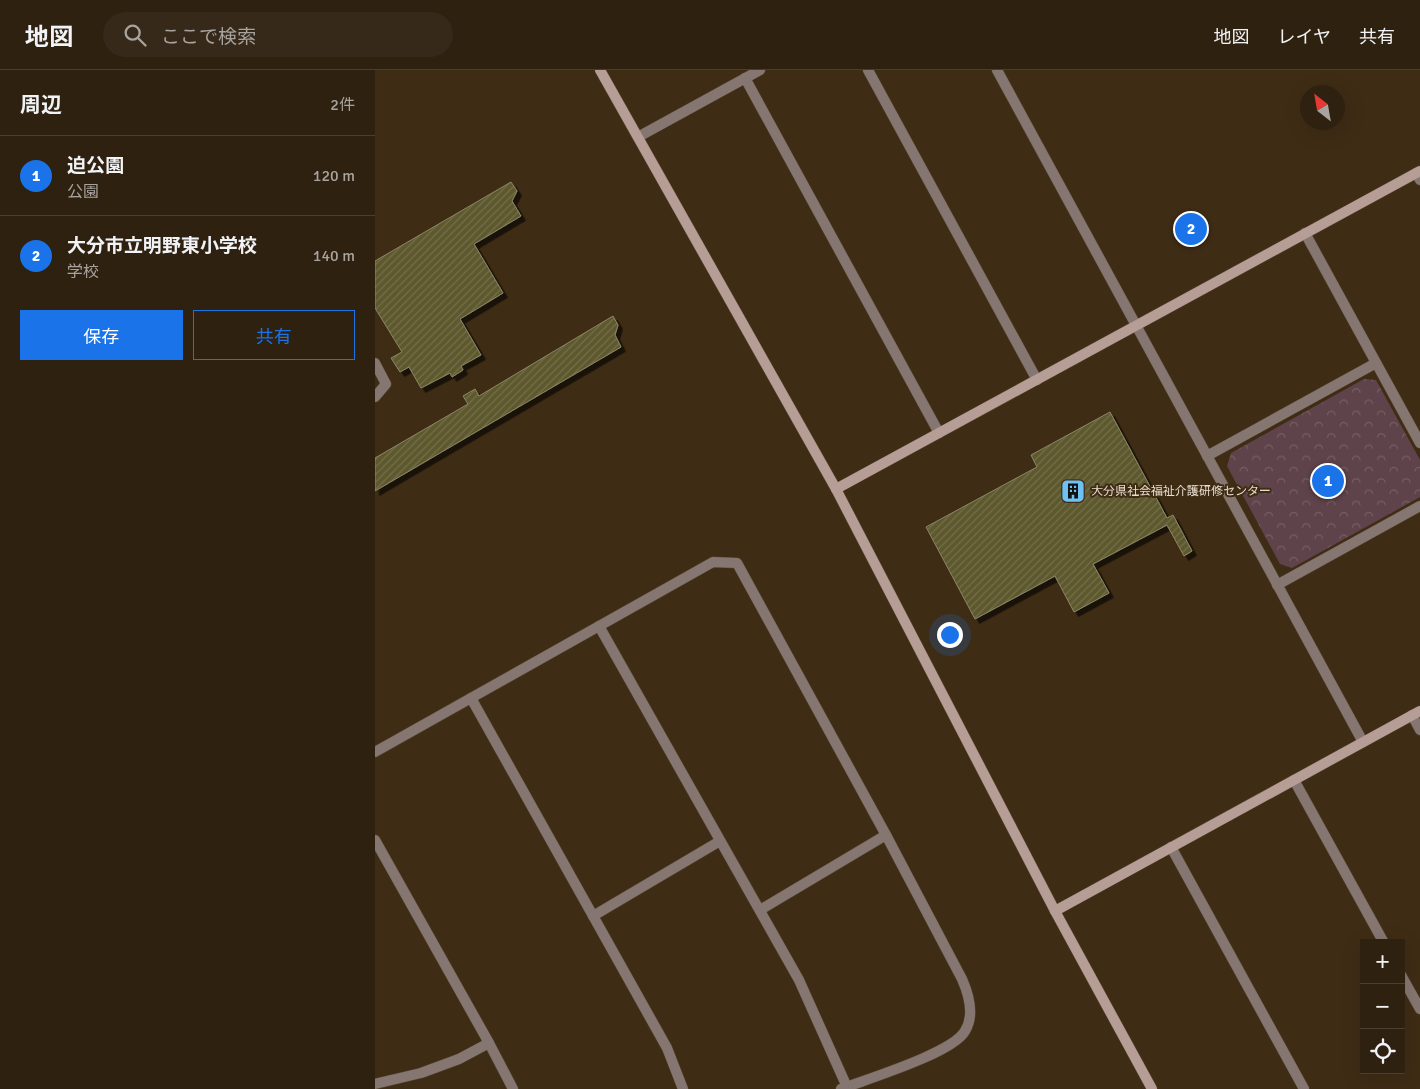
<!DOCTYPE html>
<html lang="ja">
<meta charset="utf-8">
<style>
:root{--surface:#2f2110;--page:#372919;--text:#f1f3f6;--muted:#a7a39f;--line:#4a3e30;--accent:#1a73e8}
body{margin:0;font-family:Signika,"Noto Sans JP",sans-serif;background:var(--page);color:var(--text)}
.controls{position:absolute;right:15px;bottom:15px;display:grid;overflow:hidden;border-radius:0px;box-shadow:0 5px 20px #0002}
.controls button{width:45px;height:45px;display:grid;place-items:center;padding:0;border:0;border-bottom:1px solid var(--line);background:var(--surface);color:var(--text);font:25px sans-serif}
.compass{position:absolute;left:925px;top:15px;width:45px;height:45px;border-radius:50%;background:var(--surface);box-shadow:0 5px 20px #0002;rotate:329deg}
.you{position:absolute;left:574px;top:564px;width:18px;height:18px;margin:-12px;border:4px solid #fff;border-radius:50%;background:#1a73e8;box-shadow:0 0 0 8px #1a73e833}
.badge{display:grid;place-items:center;width:32px;height:32px;border-radius:50%;background:var(--accent);color:#fff;font-size:16px;font-weight:700}
.pin{position:absolute;translate:-50% -50%;border:2px solid #fff;box-shadow:0 1px 5px #0006}
.list{margin:0;padding:0;list-style:none}
h2{display:flex;justify-content:space-between;align-items:center;height:65px;margin:0;padding:0 20px;font-size:21px}
h2 small{font-size:16px;font-weight:400;color:var(--muted)}
.list li{display:grid;grid-template-columns:32px 1fr auto;gap:15px;align-items:center;box-sizing:border-box;height:80px;padding:0 20px;border-top:1px solid var(--line)}
.list b{display:block;font-size:19px;white-space:nowrap}
.list p{margin:0;font-size:16px;white-space:nowrap;color:var(--muted)}
.list em{font-size:16px;font-style:normal;color:var(--muted)}
.actions{display:flex;gap:10px;padding:15px 20px}
.actions a{flex:1;padding:11px 0;border:1px solid var(--accent);border-radius:0px;text-align:center;font-size:18px;color:var(--accent)}
.actions .main{background:var(--accent);color:#fff}
.icon{flex:none;width:28px;height:28px;fill:none;stroke:currentColor;stroke-width:2;stroke-linecap:round;stroke-linejoin:round}
.map{position:relative;flex:none;width:1045px;height:1019px;overflow:hidden}
header{display:flex;align-items:center;gap:30px;box-sizing:border-box;height:70px;padding:0 25px;background:var(--surface);border-bottom:1px solid var(--line)}
header strong{font-size:24px}
nav{display:flex;gap:28px;margin-inline-start:auto;font-size:18px}
.search{width:350px;height:45px;background:var(--page);display:flex;align-items:center;gap:12px;box-sizing:border-box;padding:0 18px;border-radius:28px;color:var(--muted);font-size:19px}
main{display:flex}
aside{flex:1;background:var(--surface)}
.map>svg:first-child{display:block}
.forest{fill:url(#forest-crowns)}
.building{fill:url(#building-hatch);stroke:#8b8767;filter:url(#shadow)}
.lines{fill:none;stroke-linecap:round;stroke-linejoin:round}
.lane-casing{stroke:#5a4833;stroke-width:11}
.street-casing{stroke:#5a4833;stroke-width:11}
.secondary-casing{stroke:#5a4833;stroke-width:11}
.lane{stroke:#857671;stroke-width:10}
.street{stroke:#857671;stroke-width:10}
.secondary{stroke:#b69d96;stroke-width:10}
.labels{text-anchor:middle;dominant-baseline:central;stroke-width:4;stroke-linejoin:round;paint-order:stroke}
.poi-label{font-size:12px;fill:#e9dcce;stroke:#3f2c15;text-anchor:start}
</style>
<header>
<strong>地図</strong>
<div class="search"><svg class="icon" aria-label="search" viewBox="0 0 24 24"><circle cx="10" cy="10" r="6"/><path d="M15 15l6 6"/></svg>ここで検索</div>
<nav><a>地図</a><a>レイヤ</a><a>共有</a></nav>
</header>
<main>
<aside>
<h2>周辺<small>2件</small></h2>
<ul class="list">
<li><span class="badge">1</span><div><b>迫公園</b><p>公園</p></div><em>120 m</em></li>
<li><span class="badge">2</span><div><b>大分市立明野東小学校</b><p>学校</p></div><em>140 m</em></li>
</ul>
<div class="actions"><a class="main">保存</a><a>共有</a></div>
</aside>
<div class="map">
<svg width="1045" height="1019" viewBox="0 0 1045 1019">
<defs>
<pattern id="forest-crowns" width="20" height="18" patternUnits="userSpaceOnUse" patternTransform="scale(1.25)"><rect width="20" height="18" fill="#5f434a"/><path d="M2 6a3 3 0 1 1 6 0M12 15a3 3 0 1 1 6 0" fill="none" stroke="#765e63"/></pattern>
<pattern id="building-hatch" width="6" height="6" patternUnits="userSpaceOnUse" patternTransform="scale(1.25)"><rect width="6" height="6" fill="#5d582d"/><path d="M-1 1l2-2M0 6l6-6M5 7l2-2" fill="none" stroke="#746f4a"/></pattern>
<filter id="shadow"><feDropShadow dx="4.5" dy="4.5" stdDeviation="0" flood-color="#0009"/></filter>
</defs>
<rect width="100%" height="100%" fill="#3f2c15"/>
<polygon class="forest" points="989,309 1001,310 1045,390 1045,427 917,498 905,494 852,396 856,383"/>
<g class="building">
<polygon points="136,112 142,121 137,131 146,146 99,174 128,223 85,249 106,285 86,296 88,300 77,307 75,303 46,318 34,297 25,302 16,288 27,282 0,238 0,191"/>
<polygon points="238,246 243,255 240,265 246,277 0,421 0,388 93,334 88,326 100,319 104,326"/>
<polygon points="735,342 792,448 798,445 817,481 809,486 792,455 718,494 734,523 699,542 680,506 600,549 551,457 662,397 656,385"/>
</g>
<g class="lines">
<g class="lane-casing">
<polyline id="lane" points="0,293 11,314 0,327"/>
</g>
<g class="street-casing">
<g id="street">
<polyline points="493,0 662,310"/>
<polyline points="622,0 988,672"/>
<polyline points="370,8 564,363"/>
<polyline points="263,67 385,0"/>
<polyline points="1041,103 1045,110"/>
<polyline points="930,163 1045,373"/>
<polyline points="832,386 1001,293"/>
<polyline points="902,515 1045,436"/>
<polyline points="224,556 424,910 472,1017"/>
<polyline points="96,628 292,978 308,1019"/>
<polyline points="1037,645 1045,660"/>
<path d="M0 682 338 492 362 493 511 765 587 909C594 925 600 945 590 961 578 983 492 1009 466 1019"/>
<polyline points="919,710 1009,873"/>
<polyline points="0,770 114,973 138,1019"/>
<polyline points="796,777 929,1019"/>
<polyline points="385,840 511,765"/>
<polyline points="218,846 345,771"/>
<polyline points="1026,905 1045,939"/>
<polyline points="0,1014 46,1003 84,989 114,973"/>
</g>
</g>
<g class="secondary-casing">
<g id="secondary">
<polyline points="225,0 461,419 680,841 777,1019"/>
<polyline points="461,419 1045,101"/>
<polyline points="680,841 1045,641"/>
</g>
</g>
<use href="#lane" class="lane"/>
<use href="#street" class="street"/>
<use href="#secondary" class="secondary"/>
</g>
<defs>
<g id="building-square" transform="scale(1.25)"><rect x="-9" y="-9" width="18" height="18" rx="4" fill="#6dc2f3" stroke="#3f2c15"/><path d="M-4-6H4V6H1V3H-1V6H-4ZM-2.5-4.3h1.7v1.8h-1.7ZM.8-4.3h1.7v1.8H.8ZM-2.5-1h1.7V.8h-1.7ZM.8-1h1.7V.8H.8Z" fill="#111"/></g>
</defs>
<g fill-rule="evenodd">
<use href="#building-square" x="698" y="421"/>
</g>
<g class="labels">
<g class="poi-label">
<text x="716" y="421">大分県社会福祉介護研修センター</text>
</g>
</g>
</svg>
<div class="controls">
<button>+</button>
<button>−</button>
<button><svg class="icon" aria-label="locate" viewBox="0 0 24 24"><circle cx="12" cy="12" r="6"/><path d="M12 2v4M12 18v4M2 12h4M18 12h4"/></svg></button>
</div>
<svg class="compass" viewBox="-18 -18 36 36"><path d="M0-13l5 13h-10z" fill="#e53935"/><path d="M0 13l5-13h-10z" fill="#a7a39f"/></svg>
<div class="you"></div>
<div class="pin badge" style="left:953px;top:411px">1</div>
<div class="pin badge" style="left:816px;top:159px">2</div>
</div>
</main>
